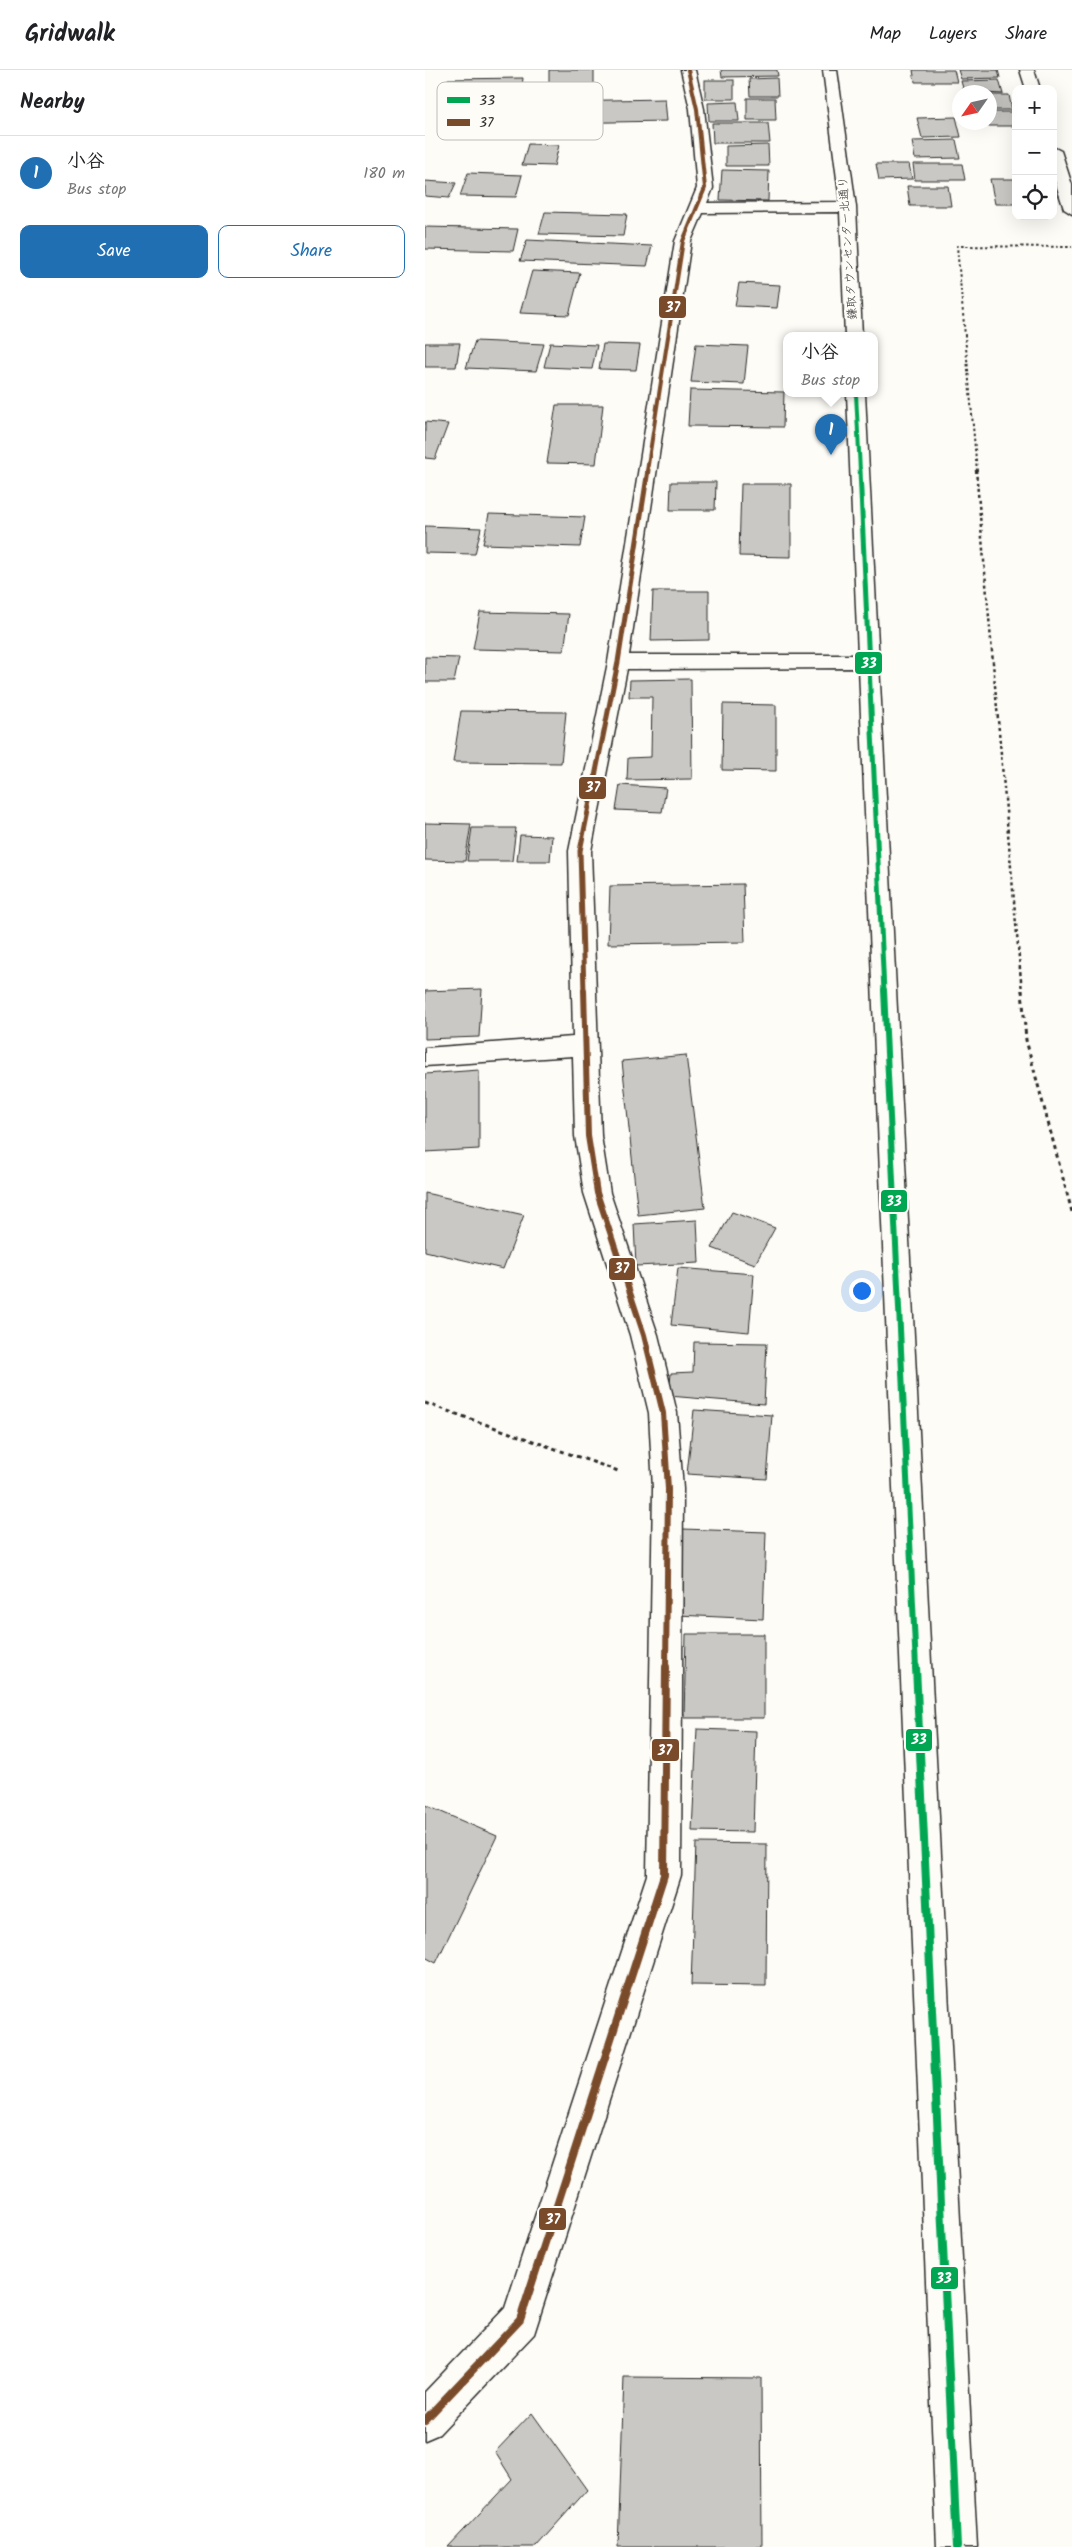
<!DOCTYPE html>
<meta charset="utf-8">
<style>
:root{--surface:#fff;--page:#f6f6f6;--text:#202124;--muted:#757577;--line:#e0e0e0;--accent:#1f6fb2}
body{margin:0;font-family:Kalam,"Klee One",sans-serif;background:var(--page);color:var(--text)}
.controls{position:absolute;right:15px;top:15px;display:grid;overflow:hidden;border-radius:10px;box-shadow:0 5px 20px #0002}
.controls button{width:45px;height:45px;display:grid;place-items:center;padding:0;border:0;border-bottom:1px solid var(--line);background:var(--surface);color:var(--text);font:25px sans-serif}
.compass{position:absolute;left:527px;top:15px;width:45px;height:45px;border-radius:50%;background:var(--surface);box-shadow:0 5px 20px #0002;rotate:236deg}
.you{position:absolute;left:436px;top:1220px;width:18px;height:18px;margin:-12px;border:4px solid #fff;border-radius:50%;background:#1a73e8;box-shadow:0 0 0 8px #1a73e833}
.badge{display:grid;place-items:center;width:32px;height:32px;border-radius:50%;background:var(--accent);color:#fff;font-size:16px;font-weight:700}
.pin{position:absolute;translate:-50% -41px;filter:drop-shadow(0 1px 2px #0008)}
.pin::after{content:'';position:absolute;top:26px;width:18px;height:15px;background:inherit;clip-path:polygon(0 0,100% 0,50% 100%)}
.popup{position:absolute;left:358px;top:262px;width:95px;height:65px;box-sizing:border-box;display:grid;place-content:center;border-radius:10px;background:var(--surface);filter:drop-shadow(0 1px 4px #0005);font-size:16px;white-space:nowrap;color:var(--muted)}
.popup b{font-size:19px;color:var(--text)}
.popup::after{content:'';position:absolute;left:50%;top:100%;margin-left:-10px;border:10px solid transparent;border-top-color:var(--surface)}
.list{margin:0;padding:0;list-style:none}
h2{display:flex;justify-content:space-between;align-items:center;height:65px;margin:0;padding:0 20px;font-size:21px}
h2 small{font-size:16px;font-weight:400;color:var(--muted)}
.list li{display:grid;grid-template-columns:32px 1fr auto;gap:15px;align-items:center;box-sizing:border-box;height:75px;padding:0 20px;border-top:1px solid var(--line)}
.list b{display:block;font-size:19px;white-space:nowrap}
.list p{margin:0;font-size:16px;white-space:nowrap;color:var(--muted)}
.list em{font-size:16px;font-style:normal;color:var(--muted)}
.actions{display:flex;gap:10px;padding:15px 20px}
.actions a{flex:1;padding:11px 0;border:1px solid var(--accent);border-radius:10px;text-align:center;font-size:18px;color:var(--accent)}
.actions .main{background:var(--accent);color:#fff}
.icon{flex:none;width:28px;height:28px;fill:none;stroke:currentColor;stroke-width:2;stroke-linecap:round;stroke-linejoin:round}
.map{position:relative;flex:none;width:647px;height:2477px;overflow:hidden}
header{display:flex;align-items:center;gap:30px;box-sizing:border-box;height:70px;padding:0 25px;background:var(--surface);border-bottom:1px solid var(--line)}
header strong{font-size:24px}
nav{display:flex;gap:28px;margin-inline-start:auto;font-size:18px}
main{display:flex}
aside{flex:1;background:var(--surface)}
.map>svg:first-child{display:block}
.building{fill:#c9c8c4;stroke:#2b2b2b}
.lines{fill:none;stroke-linecap:round;stroke-linejoin:round}
.minor-casing{stroke:#2b2b2b;stroke-width:3}
.path-far2{stroke:#2b2b2b;stroke-width:2;stroke-dasharray:2.5 2.5;stroke-linecap:butt}
.path-far1{stroke:#2b2b2b;stroke-width:2.5;stroke-dasharray:3 3;stroke-linecap:butt}
.path{stroke:#2b2b2b;stroke-width:3;stroke-dasharray:4 4;stroke-linecap:butt}
.minor{fill:#fdfcf7;fill-rule:evenodd}
.bus-1-far3-casing{stroke:#fdfcf7;stroke-width:6}
.bus-1-far2-casing{stroke:#fdfcf7;stroke-width:8}
.bus-1-far1-casing{stroke:#fdfcf7;stroke-width:10}
.bus-1-casing{stroke:#fdfcf7;stroke-width:12}
.bus-2-far3-casing{stroke:#fdfcf7;stroke-width:6}
.bus-2-far2-casing{stroke:#fdfcf7;stroke-width:8}
.bus-2-far1-casing{stroke:#fdfcf7;stroke-width:10}
.bus-2-casing{stroke:#fdfcf7;stroke-width:12}
.bus-1-far3{stroke:#00a651;stroke-width:4}
.bus-1-far2{stroke:#00a651;stroke-width:5}
.bus-1-far1{stroke:#00a651;stroke-width:6}
.bus-1{stroke:#00a651;stroke-width:8}
.bus-2-far3{stroke:#7a4b2a;stroke-width:4}
.bus-2-far2{stroke:#7a4b2a;stroke-width:5}
.bus-2-far1{stroke:#7a4b2a;stroke-width:6}
.bus-2{stroke:#7a4b2a;stroke-width:8}
.labels{text-anchor:middle;dominant-baseline:central;stroke-width:4.5;stroke-linejoin:round;paint-order:stroke}
.far-street-label{font-size:12px;fill:#2b2b2b;stroke:#fdfcf7}
.key{fill:#fdfcf7;stroke:#bebdba;stroke-width:1}
.key-label{font-size:14px;fill:#2b2b2b}
.line-badge{stroke:#fdfcf7;stroke-width:2}
.badge-label{font-size:14px;text-anchor:middle;font-weight:bold;fill:#fff}
</style>
<header>
<strong>Gridwalk</strong>
<nav><a>Map</a><a>Layers</a><a>Share</a></nav>
</header>
<main>
<aside>
<h2>Nearby<small></small></h2>
<ul class="list">
<li><span class="badge">1</span><div><b>小谷</b><p>Bus stop</p></div><em>180 m</em></li>
</ul>
<div class="actions"><a class="main">Save</a><a>Share</a></div>
</aside>
<div class="map">
<svg width="647" height="2477" viewBox="0 0 647 2477">
<rect width="100%" height="100%" fill="#fdfcf7"/>
<filter id="ink" filterUnits="userSpaceOnUse"><feTurbulence type="fractalNoise" baseFrequency=".02" numOctaves="2"/><feDisplacementMap in="SourceGraphic" scale="10" xChannelSelector="R" yChannelSelector="G"/><feConvolveMatrix kernelMatrix="1 2 1 2 8 2 1 2 1" color-interpolation-filters="sRGB"/></filter>
<g filter="url(#ink)">
<g class="building">
<polygon points="124,0 169,0 169,19 124,20"/>
<polygon points="296,0 352,0 353,6 297,7"/>
<polygon points="488,0 529,0 532,12 490,12"/>
<polygon points="533,0 573,0 575,8 536,9"/>
<polygon points="98,8 96,25 20,26 23,9"/>
<polygon points="352,8 353,26 325,26 324,9"/>
<rect x="280" y="10" width="29" height="19"/>
<polygon points="574,10 578,24 539,22 536,11"/>
<polygon points="564,25 584,25 587,40 564,40"/>
<polygon points="322,28 350,28 351,50 322,50"/>
<polygon points="240,29 242,51 132,53 132,31"/>
<polygon points="312,32 314,51 284,51 283,33"/>
<polygon points="564,42 588,42 591,56 548,56 547,52 564,52"/>
<polygon points="531,47 536,67 497,68 492,48"/>
<polygon points="287,53 343,53 345,73 288,73"/>
<polygon points="531,70 535,88 490,89 487,71"/>
<polygon points="103,74 134,75 129,96 97,95"/>
<polygon points="343,75 344,96 301,96 301,76"/>
<polygon points="451,94 484,94 487,109 454,110"/>
<polygon points="488,94 537,94 540,110 490,110"/>
<polygon points="297,100 344,101 343,131 295,130"/>
<polygon points="43,103 97,105 91,127 35,126"/>
<polygon points="565,109 591,109 591,134 570,134"/>
<polygon points="0,111 31,113 24,128 0,126"/>
<polygon points="482,116 523,116 526,136 485,136"/>
<polygon points="120,142 202,144 198,166 114,164"/>
<polygon points="0,157 93,159 88,181 0,179"/>
<polygon points="102,170 227,176 222,196 95,191"/>
<polygon points="107,201 155,203 144,245 95,243"/>
<polygon points="314,213 355,215 352,238 310,236"/>
<polygon points="50,271 119,274 111,301 41,298"/>
<polygon points="0,273 35,273 31,297 0,297"/>
<polygon points="125,273 172,275 167,299 119,297"/>
<polygon points="178,274 215,275 211,300 174,299"/>
<polygon points="271,274 323,276 319,314 266,312"/>
<polygon points="265,320 359,322 358,357 263,356"/>
<polygon points="131,335 178,335 171,394 122,393"/>
<polygon points="0,352 23,354 10,389 0,388"/>
<polygon points="246,412 291,412 290,440 245,440"/>
<polygon points="316,414 366,414 366,487 314,486"/>
<polygon points="64,444 160,447 155,477 58,474"/>
<polygon points="0,456 56,458 50,484 0,483"/>
<polygon points="228,521 284,521 284,570 226,571"/>
<polygon points="55,542 144,544 139,581 48,579"/>
<polygon points="0,587 34,588 29,612 0,612"/>
<polygon points="266,609 267,709 202,710 203,688 226,687 227,627 204,627 205,610"/>
<polygon points="298,634 351,635 351,701 297,700"/>
<polygon points="36,641 141,642 136,693 28,692"/>
<polygon points="195,715 241,718 237,742 191,740"/>
<polygon points="0,753 46,754 40,791 0,790"/>
<polygon points="47,758 91,758 87,791 42,791"/>
<polygon points="95,765 127,766 125,791 92,791"/>
<polygon points="318,814 320,872 183,874 185,816"/>
<polygon points="57,919 54,967 0,969 0,921"/>
<polygon points="261,985 280,1138 213,1145 197,991"/>
<polygon points="54,1000 54,1079 0,1082 0,1004"/>
<polygon points="0,1123 99,1145 78,1199 0,1181"/>
<polygon points="307,1142 350,1158 330,1194 287,1178"/>
<polygon points="272,1150 274,1193 211,1196 209,1154"/>
<polygon points="253,1198 329,1204 324,1262 246,1255"/>
<polygon points="269,1272 342,1273 339,1334 244,1326 246,1303 268,1302"/>
<polygon points="269,1340 347,1345 342,1409 262,1404"/>
<polygon points="258,1459 341,1462 338,1549 252,1545"/>
<polygon points="261,1564 339,1564 339,1648 259,1648"/>
<polygon points="272,1659 331,1661 328,1762 267,1761"/>
<polygon points="0,1735 72,1766 11,1893 0,1887"/>
<polygon points="271,1773 342,1774 341,1916 266,1915"/>
<polygon points="199,2307 336,2308 337,2477 193,2477"/>
<polygon points="107,2343 162,2420 111,2477 23,2477 87,2409 70,2382"/>
</g>
<g class="lines">
<g class="minor-casing">
<g id="minor">
<polygon points="256,0 270,0 279,39 288,118 282,133 415,132 398,0 412,0 431,137 437,266 420,266 415,142 278,143 266,171 204,585 433,585 422,324 440,324 552,2477 512,2477 434,598 202,599 166,781 176,1066 185,1123 233,1265 252,1343 258,1419 256,1805 109,2264 14,2364 0,2370 0,2322 80,2238 222,1805 228,1419 224,1343 205,1265 159,1123 150,1066 148,986 0,996 0,978 148,967 144,781 183,592 250,171 272,118 265,39"/>
<polygon points="595,0 609,0 615,19 601,19"/>
<polygon points="628,77 636,81 647,115 647,144 639,139 628,105"/>
</g>
</g>
<polyline class="path-far2" points="552,401 532,176 647,177"/>
<polyline class="path-far1" points="551,400 597,922"/>
<g class="path">
<polyline points="597,920 601,970 647,1142"/>
<polyline points="0,1333 196,1402"/>
</g>
<use href="#minor" class="minor"/>
<g class="bus-1-far3-casing">
<polyline id="bus-1-far3" points="431,324 435,401"/>
</g>
<g class="bus-1-far2-casing">
<polyline id="bus-1-far2" points="435,400 459,922"/>
</g>
<g class="bus-1-far1-casing">
<polyline id="bus-1-far1" points="459,920 491,1598"/>
</g>
<g class="bus-1-casing">
<polyline id="bus-1" points="491,1597 532,2477"/>
</g>
<g class="bus-2-far3-casing">
<polyline id="bus-2-far3" points="222,401 258,171 280,118 272,39 263,0"/>
</g>
<g class="bus-2-far2-casing">
<polyline id="bus-2-far2" points="159,922 155,781 193,592 223,400"/>
</g>
<g class="bus-2-far1-casing">
<polyline id="bus-2-far1" points="159,920 163,1066 172,1123 219,1265 238,1343 243,1419 241,1598"/>
</g>
<g class="bus-2-casing">
<polyline id="bus-2" points="0,2350 95,2250 239,1805 241,1597"/>
</g>
<use href="#bus-1-far3" class="bus-1-far3"/>
<use href="#bus-1-far2" class="bus-1-far2"/>
<use href="#bus-1-far1" class="bus-1-far1"/>
<use href="#bus-1" class="bus-1"/>
<use href="#bus-2-far3" class="bus-2-far3"/>
<use href="#bus-2-far2" class="bus-2-far2"/>
<use href="#bus-2-far1" class="bus-2-far1"/>
<use href="#bus-2" class="bus-2"/>
</g>
</g>
<g class="labels">
<g class="far-street-label">
<text transform="translate(423 178) rotate(-94)">鎌取タウンセンター北通り</text>
</g>
</g>
<rect x="12" y="12" width="166" height="58" rx="8" class="key"/>
<rect x="22" y="27" width="23" height="6" fill="#00a651"/>
<rect x="22" y="49" width="23" height="7" fill="#7a4b2a"/>
<g class="key-label">
<text x="54" y="35">33</text>
<text x="54" y="57">37</text>
</g>
<g class="line-badge">
<rect x="233" y="225" width="29" height="24" rx="5" fill="#7a4b2a"/>
<rect x="429" y="581" width="29" height="24" rx="5" fill="#00a651"/>
<rect x="153" y="706" width="29" height="24" rx="5" fill="#7a4b2a"/>
<rect x="455" y="1119" width="28" height="24" rx="5" fill="#00a651"/>
<rect x="183" y="1187" width="28" height="24" rx="5" fill="#7a4b2a"/>
<rect x="480" y="1658" width="28" height="24" rx="5" fill="#00a651"/>
<rect x="226" y="1668" width="29" height="24" rx="5" fill="#7a4b2a"/>
<rect x="113" y="2137" width="29" height="24" rx="5" fill="#7a4b2a"/>
<rect x="505" y="2196" width="29" height="24" rx="5" fill="#00a651"/>
</g>
<g class="badge-label">
<text x="248" y="242">37</text>
<text x="444" y="598">33</text>
<text x="168" y="722">37</text>
<text x="469" y="1136">33</text>
<text x="197" y="1203">37</text>
<text x="494" y="1674">33</text>
<text x="240" y="1685">37</text>
<text x="128" y="2154">37</text>
<text x="519" y="2213">33</text>
</g>
</svg>
<div class="controls">
<button>+</button>
<button>−</button>
<button><svg class="icon" aria-label="locate" viewBox="0 0 24 24"><circle cx="12" cy="12" r="6"/><path d="M12 2v4M12 18v4M2 12h4M18 12h4"/></svg></button>
</div>
<svg class="compass" viewBox="-18 -18 36 36"><path d="M0-13l5 13h-10z" fill="#e53935"/><path d="M0 13l5-13h-10z" fill="#757577"/></svg>
<div class="you"></div>
<div class="pin badge" style="left:406px;top:385px">1</div>
<div class="popup"><b>小谷</b>Bus stop</div>
</div>
</main>
